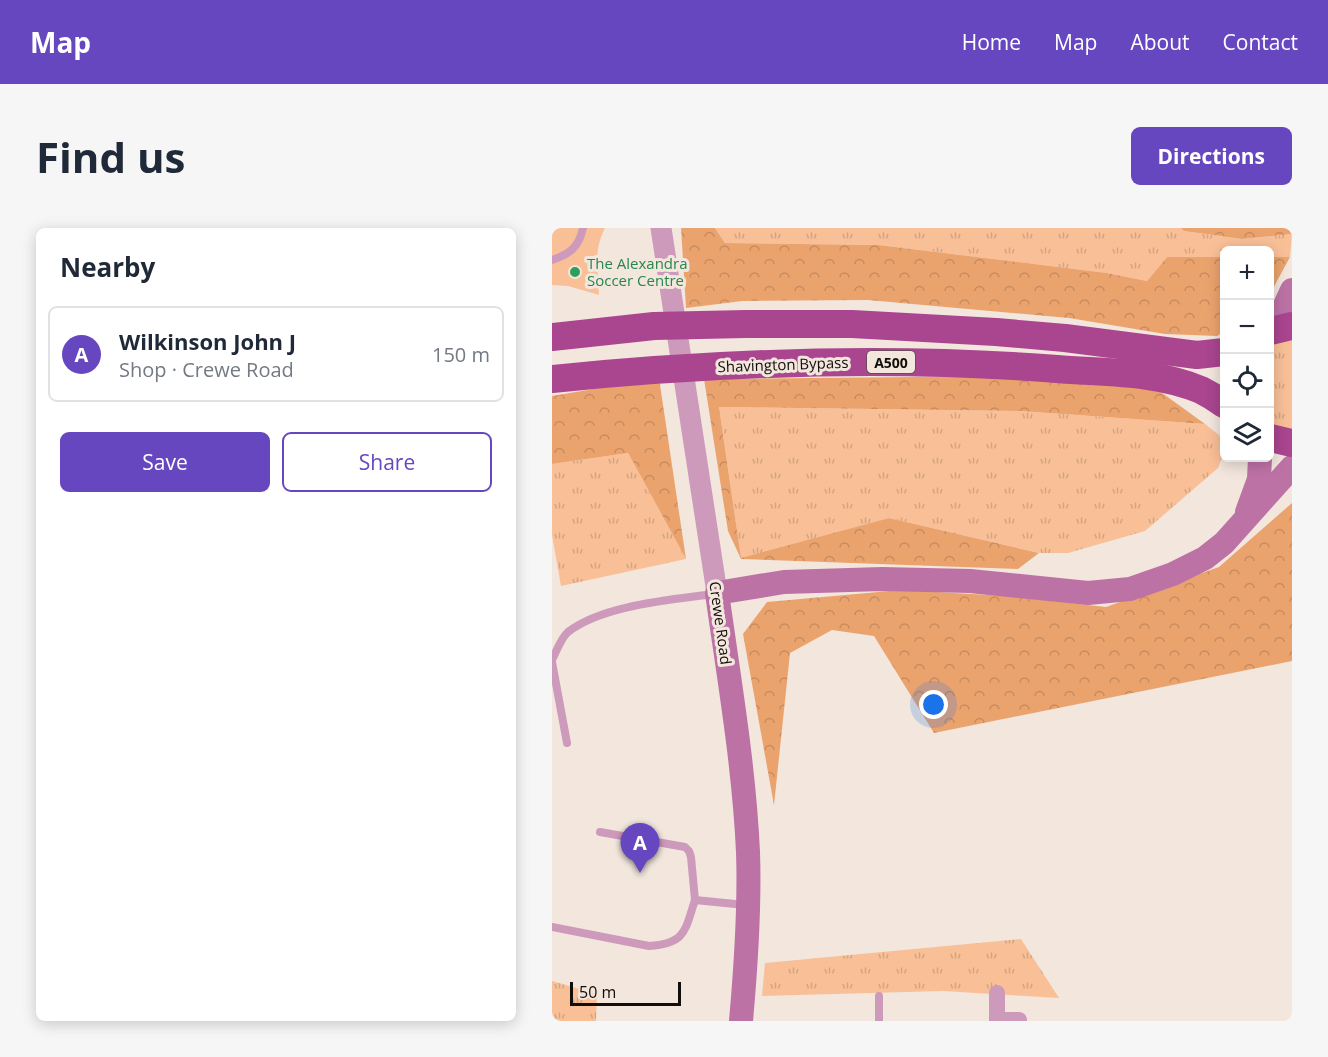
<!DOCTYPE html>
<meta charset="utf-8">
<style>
:root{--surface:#fff;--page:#f6f6f7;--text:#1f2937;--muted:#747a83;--line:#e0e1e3;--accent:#6647c0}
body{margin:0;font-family:"Open Sans",sans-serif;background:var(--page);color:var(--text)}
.controls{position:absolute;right:18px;top:18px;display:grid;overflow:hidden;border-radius:9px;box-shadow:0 3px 15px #0003}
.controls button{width:54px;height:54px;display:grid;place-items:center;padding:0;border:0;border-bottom:2px solid var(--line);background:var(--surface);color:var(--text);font:30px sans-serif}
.scale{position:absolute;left:18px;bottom:15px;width:111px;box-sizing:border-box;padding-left:6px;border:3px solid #120e0b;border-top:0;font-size:16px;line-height:21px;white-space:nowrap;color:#120e0b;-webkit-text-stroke:4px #f2e6dd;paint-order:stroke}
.you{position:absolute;left:382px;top:477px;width:21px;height:21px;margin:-15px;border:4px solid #fff;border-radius:50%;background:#1a73e8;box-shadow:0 0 0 9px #1a73e833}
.badge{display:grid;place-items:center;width:39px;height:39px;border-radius:50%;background:var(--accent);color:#fff;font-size:20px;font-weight:700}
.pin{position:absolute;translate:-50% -50px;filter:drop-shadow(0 2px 3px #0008)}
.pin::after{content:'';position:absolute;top:32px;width:21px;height:18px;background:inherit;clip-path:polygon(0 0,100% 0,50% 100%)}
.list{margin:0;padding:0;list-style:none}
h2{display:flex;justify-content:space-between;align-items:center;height:78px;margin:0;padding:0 24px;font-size:26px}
h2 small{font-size:20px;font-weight:400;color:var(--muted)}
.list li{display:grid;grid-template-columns:39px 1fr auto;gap:18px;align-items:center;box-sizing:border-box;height:96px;margin:0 12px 12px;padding:0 12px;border:2px solid var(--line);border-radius:9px}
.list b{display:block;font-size:22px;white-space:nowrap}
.list p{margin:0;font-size:20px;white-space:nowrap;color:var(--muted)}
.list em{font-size:20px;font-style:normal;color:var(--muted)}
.actions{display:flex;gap:12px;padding:18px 24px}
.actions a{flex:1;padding:14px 0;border:2px solid var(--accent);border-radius:9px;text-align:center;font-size:21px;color:var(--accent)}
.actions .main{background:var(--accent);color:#fff}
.icon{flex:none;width:33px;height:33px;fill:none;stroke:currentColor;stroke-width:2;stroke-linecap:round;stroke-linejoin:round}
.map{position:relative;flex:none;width:740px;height:793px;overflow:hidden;border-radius:9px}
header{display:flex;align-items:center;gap:36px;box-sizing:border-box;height:84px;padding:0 30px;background:var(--accent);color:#fff}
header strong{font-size:28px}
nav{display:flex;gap:33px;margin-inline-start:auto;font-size:21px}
.intro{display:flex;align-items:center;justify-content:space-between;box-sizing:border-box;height:144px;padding:0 36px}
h1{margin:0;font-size:42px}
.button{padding:15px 27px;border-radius:9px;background:var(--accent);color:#fff;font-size:21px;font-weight:700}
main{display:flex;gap:36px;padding:0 36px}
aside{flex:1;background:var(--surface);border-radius:9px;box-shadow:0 3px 15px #0003}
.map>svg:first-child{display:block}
.grass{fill:url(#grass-tufts)}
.forest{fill:url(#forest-crowns)}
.pitch{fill:#f9c098}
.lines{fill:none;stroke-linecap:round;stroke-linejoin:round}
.service{stroke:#ce9abc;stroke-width:8}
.minor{stroke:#ce9abc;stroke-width:16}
.tertiary{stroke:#ce9abc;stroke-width:21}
.secondary{stroke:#bd72a6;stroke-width:24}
.trunk{stroke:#aa458f;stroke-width:28}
.leisure-dot{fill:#2e9e5b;stroke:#f2e6dd;stroke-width:2}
.labels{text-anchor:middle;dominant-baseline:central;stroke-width:6;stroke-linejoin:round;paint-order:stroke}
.shield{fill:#f2e6dd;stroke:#554f4a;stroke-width:1.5}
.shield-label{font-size:14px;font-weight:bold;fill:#120e0b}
.leisure-label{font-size:15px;fill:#27864d;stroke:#f2e6dd;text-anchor:start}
.street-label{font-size:15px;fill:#120e0b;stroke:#f2e6dd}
</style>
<header>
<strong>Map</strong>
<nav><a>Home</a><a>Map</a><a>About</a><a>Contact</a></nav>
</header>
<div class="intro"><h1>Find us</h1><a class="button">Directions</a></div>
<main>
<aside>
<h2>Nearby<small></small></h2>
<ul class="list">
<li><span class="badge">A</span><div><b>Wilkinson John J</b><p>Shop · Crewe Road</p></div><em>150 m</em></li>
</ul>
<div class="actions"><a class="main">Save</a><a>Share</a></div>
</aside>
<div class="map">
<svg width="740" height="793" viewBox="0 0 740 793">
<defs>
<pattern id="grass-tufts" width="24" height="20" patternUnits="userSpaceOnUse" patternTransform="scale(1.5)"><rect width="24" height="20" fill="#f9c098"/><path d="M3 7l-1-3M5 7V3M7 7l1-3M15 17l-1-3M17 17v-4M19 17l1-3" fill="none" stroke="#d4a482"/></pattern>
<pattern id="forest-crowns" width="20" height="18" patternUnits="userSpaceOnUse" patternTransform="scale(1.5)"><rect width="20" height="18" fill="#eba36e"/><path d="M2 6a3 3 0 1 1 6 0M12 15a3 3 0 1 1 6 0" fill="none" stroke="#c88b5e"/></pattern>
</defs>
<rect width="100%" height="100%" fill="#f2e6dd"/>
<g class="grass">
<polygon points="163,0 629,0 632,3 690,11 740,6 738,29 718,29 718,22 672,22 672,29 615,29 595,53 555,45 327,17 173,15"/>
<polygon points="740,110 740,204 718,198 718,116"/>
<polygon points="167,179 468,183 653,196 667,207 672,218 672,224 666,240 593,303 516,325 487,325 337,290 189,331"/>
<polygon points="76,225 134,331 9,358 0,307 0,236"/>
<polygon points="469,711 507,770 391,763 210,768 213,735"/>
<polygon points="0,753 45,766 44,793 0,793"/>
</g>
<g class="forest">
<polygon points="129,0 163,0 173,15 327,17 555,45 595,53 615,29 672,29 672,104 665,108 613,106 517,90 316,72 190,73 134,80"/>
<polygon points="629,0 740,0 740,6 690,11 632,3"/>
<polygon points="718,29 738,29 718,66"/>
<polygon points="461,148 606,162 653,196 468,183 167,179 189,330 337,290 487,325 466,341 189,331 176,303 152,151"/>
<polygon points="107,150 134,331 76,225 0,236 0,168"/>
<polygon points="740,275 740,433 382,505 322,408 280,402 238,425 222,577 191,406 215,374 349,362 455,368 554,379 667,339"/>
</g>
<path class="pitch" d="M0 0H53C41 24 46 41 47 67L16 58 0 57Z"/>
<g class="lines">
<g class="service">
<path d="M0 32C18 26 27 19 31 0"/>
<path d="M0 432C4 424 9 410 16 404 51 377 118 372 162 366"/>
<polyline points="0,434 15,515"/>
<polyline points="48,604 133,619 137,623 139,629 143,672"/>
<path d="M0 699 97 718C134 716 133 702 143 672L193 677"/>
<polyline points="327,768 327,793"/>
</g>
<g class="minor">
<polyline points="445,765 445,793"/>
<polyline points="445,792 467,792"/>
</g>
<polyline class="tertiary" points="109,0 165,365"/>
<g class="secondary">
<polyline points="718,101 729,86 740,62"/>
<polyline points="695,284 707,251 708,230"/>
<path d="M189 793C194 737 198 680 196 624 192 537 177 451 165 365L232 354 330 351 418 353 536 365 578 361 621 346 653 330 672 315 740 239"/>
</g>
<g class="trunk">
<polyline points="718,103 740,98"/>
<polyline points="0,109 102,98 194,96 300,96 444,104 513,110 645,127 672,124"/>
<path d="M0 151C168 134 337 128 505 141 553 145 605 143 649 162 657 166 665 171 672 176"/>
<polyline points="718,210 740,215"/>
</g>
</g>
<circle class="leisure-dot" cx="23" cy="44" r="6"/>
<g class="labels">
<rect class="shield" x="315" y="123" width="48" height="22" rx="4.5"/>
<g class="shield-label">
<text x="339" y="134">A500</text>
</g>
<g class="leisure-label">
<text x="35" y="35">The Alexandra<tspan x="35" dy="17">Soccer Centre</tspan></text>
</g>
<g class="street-label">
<text transform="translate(231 136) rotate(-2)">Shavington Bypass</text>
<text transform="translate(169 395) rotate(82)">Crewe Road</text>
</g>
</g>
</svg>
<div class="controls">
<button>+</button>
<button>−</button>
<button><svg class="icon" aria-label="locate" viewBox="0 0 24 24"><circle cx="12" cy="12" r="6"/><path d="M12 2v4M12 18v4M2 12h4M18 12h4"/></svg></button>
<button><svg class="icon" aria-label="layers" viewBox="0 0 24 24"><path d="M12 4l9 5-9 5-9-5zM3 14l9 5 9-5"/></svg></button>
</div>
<div class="scale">50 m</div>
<div class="you"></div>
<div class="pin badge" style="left:88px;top:645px">A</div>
</div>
</main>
